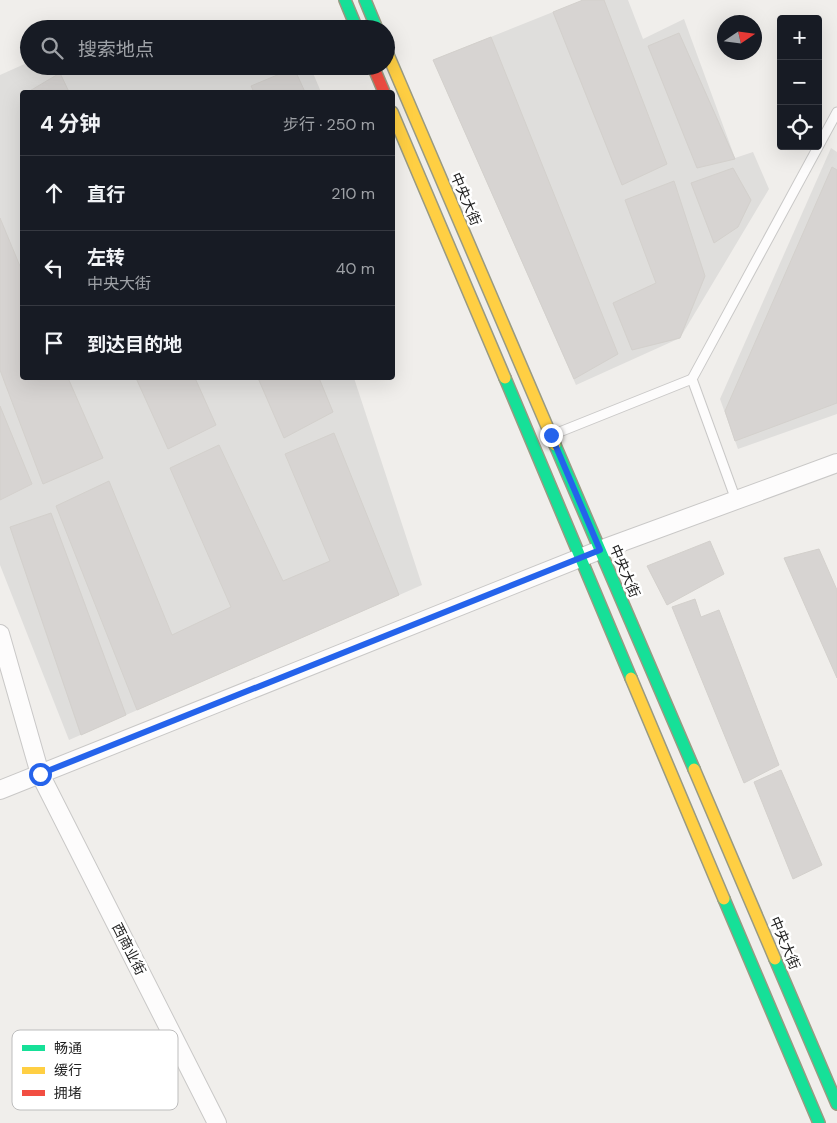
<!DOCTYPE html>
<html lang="zh">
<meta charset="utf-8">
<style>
:root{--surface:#171b24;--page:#242831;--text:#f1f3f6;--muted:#9ea1a6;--line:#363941}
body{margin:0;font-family:"DM Sans","Noto Sans SC",sans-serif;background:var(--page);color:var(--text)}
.controls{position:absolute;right:15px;top:15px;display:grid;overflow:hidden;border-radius:5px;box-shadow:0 5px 20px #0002}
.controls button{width:45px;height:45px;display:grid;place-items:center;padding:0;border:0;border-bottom:1px solid var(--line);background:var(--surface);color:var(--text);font:25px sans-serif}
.compass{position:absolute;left:717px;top:15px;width:45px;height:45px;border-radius:50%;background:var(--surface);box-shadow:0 5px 20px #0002;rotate:77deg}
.stop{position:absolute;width:15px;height:15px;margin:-11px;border:4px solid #2563eb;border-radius:50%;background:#fff}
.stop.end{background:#2563eb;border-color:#fff;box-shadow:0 1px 5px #0008}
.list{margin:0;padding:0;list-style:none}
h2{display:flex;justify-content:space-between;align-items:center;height:65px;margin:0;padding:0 20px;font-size:21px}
h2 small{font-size:16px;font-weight:400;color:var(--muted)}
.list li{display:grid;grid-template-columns:32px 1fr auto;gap:15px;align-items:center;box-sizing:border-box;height:75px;padding:0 20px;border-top:1px solid var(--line)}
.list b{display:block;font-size:19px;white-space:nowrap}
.list p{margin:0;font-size:16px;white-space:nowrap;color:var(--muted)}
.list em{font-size:16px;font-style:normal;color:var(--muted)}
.icon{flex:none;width:28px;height:28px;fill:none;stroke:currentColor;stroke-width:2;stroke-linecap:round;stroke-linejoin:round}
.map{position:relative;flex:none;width:837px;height:1123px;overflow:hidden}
.search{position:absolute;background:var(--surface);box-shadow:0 5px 20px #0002;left:20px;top:20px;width:375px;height:55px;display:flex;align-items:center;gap:12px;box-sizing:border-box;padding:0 18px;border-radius:28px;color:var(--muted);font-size:19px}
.panel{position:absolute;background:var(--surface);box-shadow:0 5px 20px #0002;left:20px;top:90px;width:375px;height:290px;border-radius:5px}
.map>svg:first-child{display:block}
.residential{fill:#dfdedc}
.building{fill:#d7d4d2;stroke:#d3d0cc}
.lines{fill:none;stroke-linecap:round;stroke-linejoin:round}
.lane-casing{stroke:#c9c8c7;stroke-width:11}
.street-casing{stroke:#c9c8c7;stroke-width:20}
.fast-casing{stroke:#999a82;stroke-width:14}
.slow-casing{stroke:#999a82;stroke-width:14}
.jam-casing{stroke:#999a82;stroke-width:14}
.lane{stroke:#fdfcfc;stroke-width:9}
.street{stroke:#fdfcfc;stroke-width:18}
.fast{stroke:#16e098;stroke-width:11}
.slow{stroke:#ffcf43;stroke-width:11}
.jam{stroke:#f24e42;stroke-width:11}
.route{stroke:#2563eb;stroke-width:6}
.labels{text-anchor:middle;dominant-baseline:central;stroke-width:5;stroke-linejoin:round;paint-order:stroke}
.street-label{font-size:14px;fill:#222;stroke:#fff}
.key{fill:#fff;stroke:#bdbdbd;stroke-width:1}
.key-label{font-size:14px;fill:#222}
</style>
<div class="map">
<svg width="837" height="1123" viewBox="0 0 837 1123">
<rect width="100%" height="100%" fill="#f0eeeb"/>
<g class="residential">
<polygon points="583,0 628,0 643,39 684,19 735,158 753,152 769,189 680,338 576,385 433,60"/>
<polygon points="29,62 29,66 310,66 321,92 22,92 22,378 354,378 422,585 69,740 0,565 0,75"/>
<polygon points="831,148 837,152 837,414 738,449 720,399"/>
</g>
<g class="building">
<polygon points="583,0 604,0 667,164 622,185 553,12"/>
<polygon points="679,33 735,159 697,168 648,46"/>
<polygon points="491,37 618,354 574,379 433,60"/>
<polygon points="294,68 305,92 254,92 251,86"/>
<polygon points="60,73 69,92 28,92"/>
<polygon points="832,167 837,170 837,403 735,441 725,411"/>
<polygon points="733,168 751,200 738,227 714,243 691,183"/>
<polygon points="674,181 705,276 680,338 632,350 613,303 656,283 625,200"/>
<polygon points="0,218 22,271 22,378 68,378 103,458 43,484 0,370"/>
<polygon points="136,378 195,378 216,425 168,449"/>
<polygon points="258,378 319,378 333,412 284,438"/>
<polygon points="0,406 32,484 0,500"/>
<polygon points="334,433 399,595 137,710 56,506 109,481 172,635 231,607 170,468 219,445 283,581 330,561 285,454"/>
<polygon points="51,513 126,715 81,735 10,527"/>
<polygon points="710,541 724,574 667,605 647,566"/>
<polygon points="819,549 837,590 837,678 784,558"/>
<polygon points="695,599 701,617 719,610 779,765 744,783 672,607"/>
<polygon points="781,770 822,865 793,879 754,782"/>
</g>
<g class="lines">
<g class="lane-casing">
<g id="lane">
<polyline points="692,379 837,112"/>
<polyline points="552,435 692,379 736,500"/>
</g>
</g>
<g class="street-casing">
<g id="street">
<polyline points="0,634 40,774 217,1123"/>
<polyline points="0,790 600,550 837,463"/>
</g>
</g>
<g class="fast-casing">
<g id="fast">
<polyline points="345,0 357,29"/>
<polyline points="365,0 377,29"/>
<polyline points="505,378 631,678"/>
<polyline points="555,445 694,769"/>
<polyline points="724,899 819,1123"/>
<polyline points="775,959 837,1104"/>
</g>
</g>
<g class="slow-casing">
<g id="slow">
<polyline points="386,50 555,445"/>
<polyline points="392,112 505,378"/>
<polyline points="631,678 724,899"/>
<polyline points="694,769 775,959"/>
</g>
</g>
<g class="jam-casing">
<polyline id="jam" points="373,66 384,92"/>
</g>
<use href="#lane" class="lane"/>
<use href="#street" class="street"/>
<use href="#fast" class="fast"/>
<use href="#slow" class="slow"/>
<use href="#jam" class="jam"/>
</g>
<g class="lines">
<polyline class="route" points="40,774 600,550 551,435"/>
</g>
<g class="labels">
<g class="street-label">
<text transform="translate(466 199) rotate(67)">中央大街</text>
<text transform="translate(625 571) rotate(67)">中央大街</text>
<text transform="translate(785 943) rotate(67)">中央大街</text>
<text transform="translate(129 949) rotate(63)">西商业街</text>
</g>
</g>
<rect x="12" y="1030" width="166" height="80" rx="8" class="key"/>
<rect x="22" y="1045" width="23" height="6" fill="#16e098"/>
<rect x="22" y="1067" width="23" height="7" fill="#ffcf43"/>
<rect x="22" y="1090" width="23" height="6" fill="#f24e42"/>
<g class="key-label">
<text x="54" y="1053">畅通</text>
<text x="54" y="1075">缓行</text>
<text x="54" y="1098">拥堵</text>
</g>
</svg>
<div class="controls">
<button>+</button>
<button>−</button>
<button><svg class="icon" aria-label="locate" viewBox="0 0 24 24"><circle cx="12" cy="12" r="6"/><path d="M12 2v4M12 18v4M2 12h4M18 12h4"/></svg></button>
</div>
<svg class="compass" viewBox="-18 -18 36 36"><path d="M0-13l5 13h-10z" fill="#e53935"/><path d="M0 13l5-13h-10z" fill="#9ea1a6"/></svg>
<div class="stop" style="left:40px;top:774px"></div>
<div class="stop end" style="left:551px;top:435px"></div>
<div class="search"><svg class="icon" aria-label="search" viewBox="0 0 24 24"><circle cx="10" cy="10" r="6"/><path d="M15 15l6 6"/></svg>搜索地点</div>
<section class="panel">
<h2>4 分钟<small>步行 · 250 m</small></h2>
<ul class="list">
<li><svg class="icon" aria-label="ahead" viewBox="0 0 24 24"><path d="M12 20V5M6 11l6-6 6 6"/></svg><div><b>直行</b></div><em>210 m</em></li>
<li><svg class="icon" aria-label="left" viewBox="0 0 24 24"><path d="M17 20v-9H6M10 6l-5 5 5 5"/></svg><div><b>左转</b><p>中央大街</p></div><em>40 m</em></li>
<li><svg class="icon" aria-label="arrive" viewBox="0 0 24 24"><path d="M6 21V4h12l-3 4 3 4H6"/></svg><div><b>到达目的地</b></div></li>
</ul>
</section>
</div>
